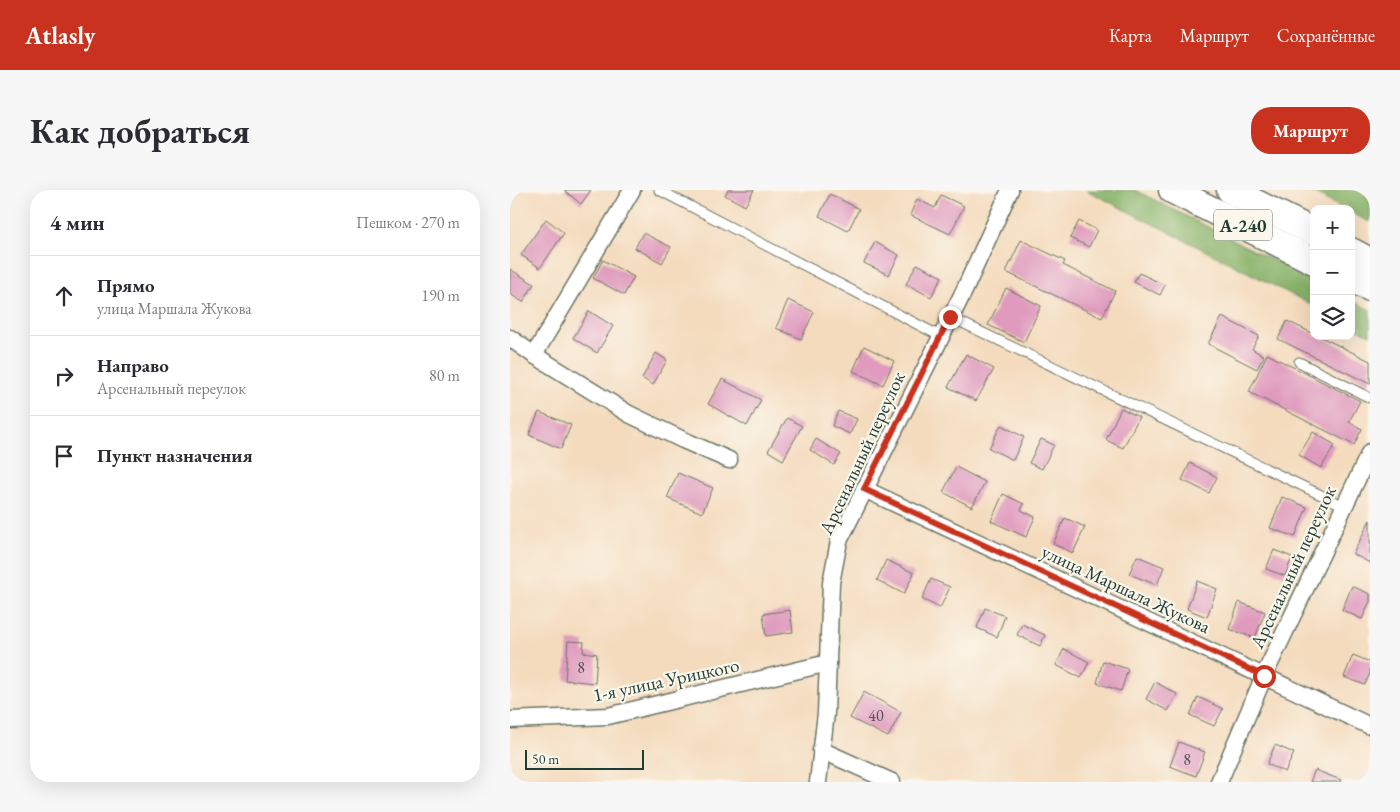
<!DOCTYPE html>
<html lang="ru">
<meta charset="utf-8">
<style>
:root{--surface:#fff;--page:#f7f7f7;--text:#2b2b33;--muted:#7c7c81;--line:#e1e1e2;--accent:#c8321e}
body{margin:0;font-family:"EB Garamond",serif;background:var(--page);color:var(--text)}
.controls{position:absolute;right:15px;top:15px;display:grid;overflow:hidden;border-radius:10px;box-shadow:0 5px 20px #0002}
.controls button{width:45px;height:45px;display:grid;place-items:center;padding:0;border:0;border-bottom:1px solid var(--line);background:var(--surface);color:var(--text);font:25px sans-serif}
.scale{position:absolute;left:15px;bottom:12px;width:119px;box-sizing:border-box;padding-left:5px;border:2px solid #1f3d34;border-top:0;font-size:14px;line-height:18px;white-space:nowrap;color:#1f3d34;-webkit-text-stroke:4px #fbf7ec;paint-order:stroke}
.stop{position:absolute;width:15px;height:15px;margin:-11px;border:4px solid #c8321e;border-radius:50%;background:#fff}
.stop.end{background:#c8321e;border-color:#fff;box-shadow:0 1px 5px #0008}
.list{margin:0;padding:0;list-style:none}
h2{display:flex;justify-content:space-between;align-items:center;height:65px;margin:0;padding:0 20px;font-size:21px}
h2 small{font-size:16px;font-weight:400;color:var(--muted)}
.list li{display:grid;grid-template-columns:32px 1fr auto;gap:15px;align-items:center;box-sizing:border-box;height:80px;padding:0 20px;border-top:1px solid var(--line)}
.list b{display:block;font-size:19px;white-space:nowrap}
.list p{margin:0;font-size:16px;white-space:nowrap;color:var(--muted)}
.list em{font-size:16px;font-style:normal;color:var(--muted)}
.icon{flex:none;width:28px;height:28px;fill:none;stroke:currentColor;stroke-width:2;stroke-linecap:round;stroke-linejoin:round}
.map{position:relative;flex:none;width:860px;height:592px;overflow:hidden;border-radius:20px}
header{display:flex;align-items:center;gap:30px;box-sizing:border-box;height:70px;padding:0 25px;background:var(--accent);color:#fff}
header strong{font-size:24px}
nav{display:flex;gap:28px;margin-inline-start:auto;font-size:18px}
.intro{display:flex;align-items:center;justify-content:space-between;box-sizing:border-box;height:120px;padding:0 30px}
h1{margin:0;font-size:35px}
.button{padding:12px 22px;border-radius:20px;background:var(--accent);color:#fff;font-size:18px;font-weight:700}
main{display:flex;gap:30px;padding:0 30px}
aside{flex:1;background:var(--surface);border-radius:20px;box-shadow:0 5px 20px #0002}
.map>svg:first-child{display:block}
.forest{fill:#88b269;stroke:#54784e}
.building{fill:#df9abd}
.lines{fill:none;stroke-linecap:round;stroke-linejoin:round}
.lane-casing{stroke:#6a7464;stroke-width:11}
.street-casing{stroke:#6a7464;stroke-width:19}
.primary-casing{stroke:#6a7464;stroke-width:29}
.lane{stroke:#fff;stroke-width:9}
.street{stroke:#fff;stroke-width:16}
.primary{stroke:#fff;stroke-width:26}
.route{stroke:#c8321e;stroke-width:6}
.labels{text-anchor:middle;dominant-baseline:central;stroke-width:4.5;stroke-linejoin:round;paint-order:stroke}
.number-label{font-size:16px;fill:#4f5456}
.shield{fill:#fbf7ec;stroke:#61756b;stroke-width:1}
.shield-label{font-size:18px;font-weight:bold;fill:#1f3d34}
.street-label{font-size:19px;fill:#1f3d34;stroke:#fbf7ec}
</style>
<header>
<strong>Atlasly</strong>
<nav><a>Карта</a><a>Маршрут</a><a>Сохранённые</a></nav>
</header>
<div class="intro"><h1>Как добраться</h1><a class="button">Маршрут</a></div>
<main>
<aside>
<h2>4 мин<small>Пешком · 270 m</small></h2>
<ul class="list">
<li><svg class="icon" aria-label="ahead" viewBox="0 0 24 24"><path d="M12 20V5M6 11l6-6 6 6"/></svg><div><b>Прямо</b><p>улица Маршала Жукова</p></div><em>190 m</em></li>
<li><svg class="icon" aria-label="right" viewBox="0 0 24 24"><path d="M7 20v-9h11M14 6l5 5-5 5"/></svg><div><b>Направо</b><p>Арсенальный переулок</p></div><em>80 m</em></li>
<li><svg class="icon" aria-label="arrive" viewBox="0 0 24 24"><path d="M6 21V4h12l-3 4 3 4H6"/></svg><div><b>Пункт назначения</b></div></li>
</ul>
</aside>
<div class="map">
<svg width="860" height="592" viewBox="0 0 860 592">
<rect width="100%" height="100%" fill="#fbf7ec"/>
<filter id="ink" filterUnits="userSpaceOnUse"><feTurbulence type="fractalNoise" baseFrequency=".02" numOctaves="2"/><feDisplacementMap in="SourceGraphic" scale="10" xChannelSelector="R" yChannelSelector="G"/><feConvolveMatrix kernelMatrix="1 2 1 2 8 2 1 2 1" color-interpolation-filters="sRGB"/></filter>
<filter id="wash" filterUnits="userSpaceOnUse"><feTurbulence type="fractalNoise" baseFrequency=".0096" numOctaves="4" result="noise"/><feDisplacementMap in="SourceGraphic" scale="20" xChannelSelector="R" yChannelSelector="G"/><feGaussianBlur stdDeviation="1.12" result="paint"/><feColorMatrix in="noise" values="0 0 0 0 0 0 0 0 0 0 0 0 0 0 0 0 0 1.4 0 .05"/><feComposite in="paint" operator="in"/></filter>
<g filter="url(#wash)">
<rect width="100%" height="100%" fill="#f4dbbe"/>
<g class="forest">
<polygon points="576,0 625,0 804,91 804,116"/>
<polygon points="797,0 845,0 860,8 860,32 841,23 841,19 834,19"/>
<polygon points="841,110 860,120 860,145 841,136"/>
</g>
<g id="blocks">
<g class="building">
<polygon points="54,0 81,0 71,14"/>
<polygon points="218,0 244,0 235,16 215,5"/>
<polygon points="320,4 349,19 338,41 309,26"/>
<polygon points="431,5 454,16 440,44 400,25 407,9 425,18"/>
<polygon points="36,29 54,43 30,78 11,65"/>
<polygon points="569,31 587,40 579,57 560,48"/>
<polygon points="133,43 161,57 152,73 125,58"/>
<polygon points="511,50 555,71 553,75 605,101 592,128 496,82"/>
<polygon points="365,52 389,65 379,85 354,73"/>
<polygon points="93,70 124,87 114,105 83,88"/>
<polygon points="407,74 432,87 421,107 396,94"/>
<polygon points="0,79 24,94 13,112 0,104"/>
<polygon points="629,83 655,95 650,105 624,92"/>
<polygon points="496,98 531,116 514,152 478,135"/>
<polygon points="278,110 304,122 291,149 266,138"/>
<polygon points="79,121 103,136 87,163 63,148"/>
<polygon points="712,127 749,146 742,159 754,166 747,179 698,154"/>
<polygon points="777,131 804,144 804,146 809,146 860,171 860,194 768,149"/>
<polygon points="354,156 384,171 373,195 343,181"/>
<polygon points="146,163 157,170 143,195 132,188"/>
<polygon points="456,164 484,179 466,211 438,197"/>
<polygon points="757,164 850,211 839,232 852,239 844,255 739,202"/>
<polygon points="212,189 251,210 237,236 198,214"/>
<polygon points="611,218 629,227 613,258 596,250"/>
<polygon points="328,221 347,229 340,244 322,236"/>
<polygon points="29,222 61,235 51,259 19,245"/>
<polygon points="277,228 292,236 273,270 258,261"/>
<polygon points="491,235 514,247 503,270 479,258"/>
<polygon points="803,242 825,255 811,278 789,265"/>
<polygon points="306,249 331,264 324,275 300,260"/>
<polygon points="531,249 544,255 532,279 519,273"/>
<polygon points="680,273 707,287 699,303 672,290"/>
<polygon points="446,277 475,292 462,317 433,302"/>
<polygon points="168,283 203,298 192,323 157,308"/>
<polygon points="493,304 514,314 511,320 525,327 516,347 481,331"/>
<polygon points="772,307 797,317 785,347 760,338"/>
<polygon points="555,328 575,337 563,363 543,354"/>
<polygon points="860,330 860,373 843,364"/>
<polygon points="764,360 782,367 775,386 756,379"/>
<polygon points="627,366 654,377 647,395 619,384"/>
<polygon points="376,370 404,383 394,404 367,390"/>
<polygon points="421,389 440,397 430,418 412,409"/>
<polygon points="687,391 707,399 697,427 677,419"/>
<polygon points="842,396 860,404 860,411 852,429 832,420"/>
<polygon points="729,412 755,422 745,448 719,439"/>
<polygon points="475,418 495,426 487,447 467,438"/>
<polygon points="280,420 283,442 256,446 253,424"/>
<polygon points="512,434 535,445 530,456 507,445"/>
<polygon points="58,451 74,452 73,462 87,464 85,493 55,490"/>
<polygon points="554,459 579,472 571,488 546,475"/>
<polygon points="843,465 860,472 860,483 855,495 834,487"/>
<polygon points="593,471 618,479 611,501 587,493"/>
<polygon points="645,492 667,504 658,521 636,509"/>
<polygon points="354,502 391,522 378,547 340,528"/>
<polygon points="688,507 713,519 704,536 680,525"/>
<polygon points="669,552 695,562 686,586 660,576"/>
<polygon points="765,555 784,563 775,582 757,574"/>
<polygon points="805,580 831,590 830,592 800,592"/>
</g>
</g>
</g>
<g filter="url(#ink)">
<use href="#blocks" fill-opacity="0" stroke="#6a7464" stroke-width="1"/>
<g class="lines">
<g class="lane-casing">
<g id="lane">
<polyline points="149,0 430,146"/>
<polyline points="440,127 834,316"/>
<polyline points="789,172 860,208"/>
</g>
</g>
<g class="street-casing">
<g id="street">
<polyline points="0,148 24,165 119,224 173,250 219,270"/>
<polyline points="24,165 122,0"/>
<polyline points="354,299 860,536"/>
<polyline points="0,530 98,526 318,473"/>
<polyline points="311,560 382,592"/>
<polyline points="308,592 316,523 321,393 329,351 454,101 500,0"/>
<polyline points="709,592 754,486 860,262"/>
</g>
</g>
<g class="primary-casing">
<g id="primary">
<polyline points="662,0 804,71"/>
<polyline points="720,0 804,42"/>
<polyline points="841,61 860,71"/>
<polyline points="841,89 860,98"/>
</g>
</g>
<use href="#lane" class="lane"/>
<use href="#street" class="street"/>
<use href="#primary" class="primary"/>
</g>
</g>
<g class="lines" filter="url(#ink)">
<polyline class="route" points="440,127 354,299 754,486"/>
</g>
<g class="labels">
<g class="number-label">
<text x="71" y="477">8</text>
<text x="366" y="525">40</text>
<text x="677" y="569">8</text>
</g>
<rect class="shield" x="704" y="19.5" width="58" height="31" rx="4"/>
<g class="shield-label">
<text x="733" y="35">А-240</text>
</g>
<g class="street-label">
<text transform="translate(352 263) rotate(-65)">Арсенальный переулок</text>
<text transform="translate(783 377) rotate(-65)">Арсенальный переулок</text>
<text transform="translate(616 399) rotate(25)">улица Маршала Жукова</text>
<text transform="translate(156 490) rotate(-12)">1-я улица Урицкого</text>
</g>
</g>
</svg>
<div class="controls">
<button>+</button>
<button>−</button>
<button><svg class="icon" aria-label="layers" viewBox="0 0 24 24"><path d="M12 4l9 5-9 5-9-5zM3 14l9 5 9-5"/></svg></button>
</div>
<div class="scale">50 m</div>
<div class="stop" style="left:754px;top:486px"></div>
<div class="stop end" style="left:440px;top:127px"></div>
</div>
</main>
